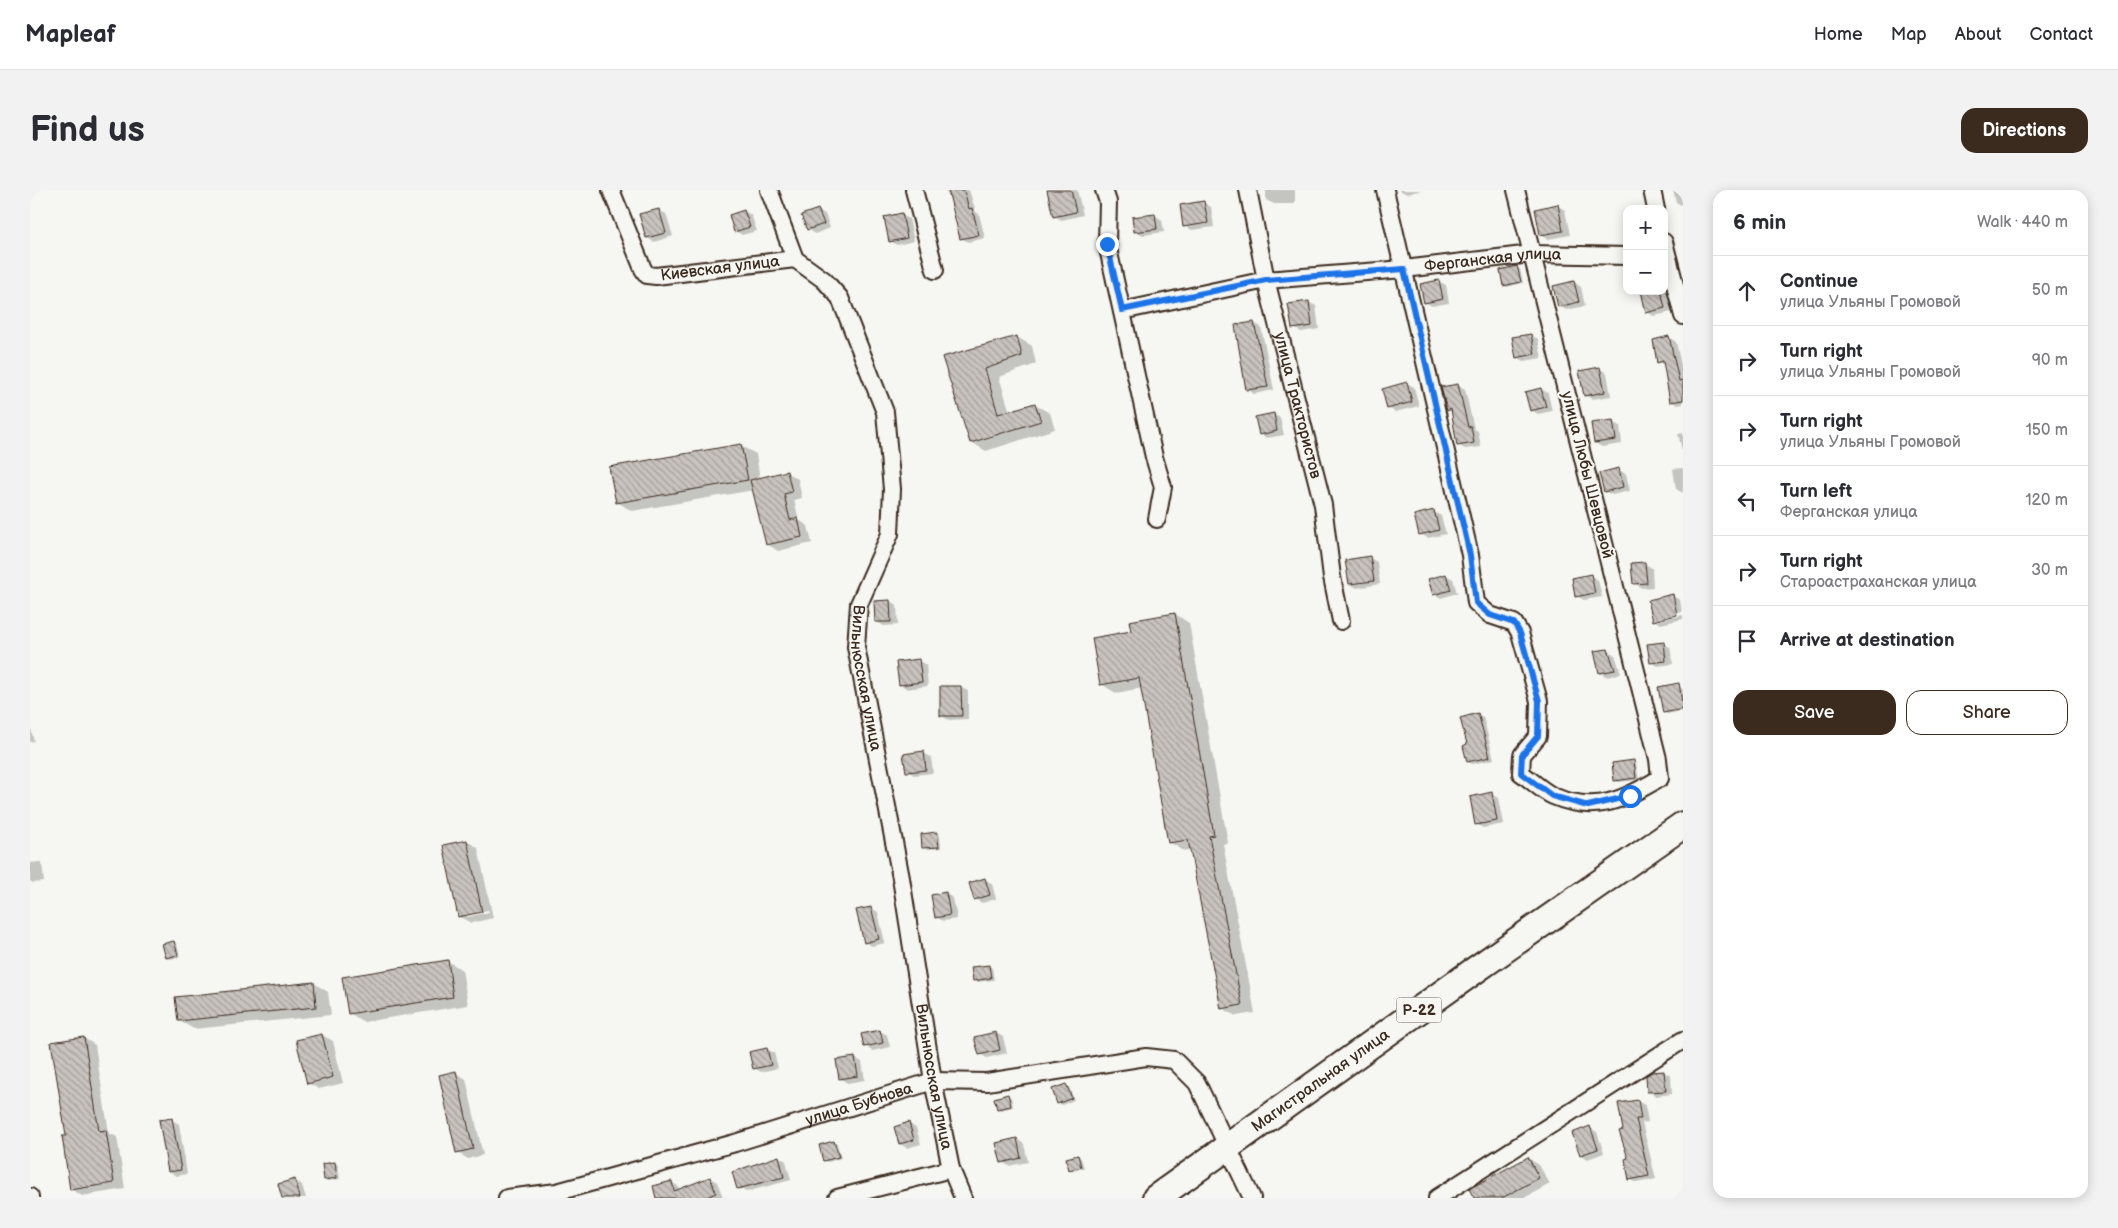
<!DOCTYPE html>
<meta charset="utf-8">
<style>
:root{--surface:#fff;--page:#f2f2f3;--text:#2b2b33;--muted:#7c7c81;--line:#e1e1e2;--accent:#3b2a1e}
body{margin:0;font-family:"Balsamiq Sans",sans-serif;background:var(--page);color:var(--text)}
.controls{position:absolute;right:15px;top:15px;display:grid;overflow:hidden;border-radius:10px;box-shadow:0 2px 12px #0003}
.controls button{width:45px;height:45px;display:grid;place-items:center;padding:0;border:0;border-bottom:1px solid var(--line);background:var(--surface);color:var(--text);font:25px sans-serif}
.stop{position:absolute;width:15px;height:15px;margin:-11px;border:4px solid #1a73e8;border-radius:50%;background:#fff}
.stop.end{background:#1a73e8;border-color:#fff;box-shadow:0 1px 5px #0008}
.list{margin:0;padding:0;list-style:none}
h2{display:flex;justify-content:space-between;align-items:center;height:65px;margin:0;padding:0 20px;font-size:21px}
h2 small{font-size:16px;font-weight:400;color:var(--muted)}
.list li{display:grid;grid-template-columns:32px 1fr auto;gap:15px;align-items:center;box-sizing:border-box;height:70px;padding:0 20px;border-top:1px solid var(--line)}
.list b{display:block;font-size:19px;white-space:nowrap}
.list p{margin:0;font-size:16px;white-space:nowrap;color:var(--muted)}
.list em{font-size:16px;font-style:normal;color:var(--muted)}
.actions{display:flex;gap:10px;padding:15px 20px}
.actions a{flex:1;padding:11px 0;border:1px solid var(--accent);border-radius:15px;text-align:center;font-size:18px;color:var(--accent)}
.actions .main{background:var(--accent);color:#fff}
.icon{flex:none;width:28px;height:28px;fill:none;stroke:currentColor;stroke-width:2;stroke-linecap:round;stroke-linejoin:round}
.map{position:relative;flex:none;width:1653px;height:1008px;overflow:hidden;border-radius:15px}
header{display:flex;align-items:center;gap:30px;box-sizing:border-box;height:70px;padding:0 25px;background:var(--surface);border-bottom:1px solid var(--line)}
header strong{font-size:24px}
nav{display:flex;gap:28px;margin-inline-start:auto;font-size:18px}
.intro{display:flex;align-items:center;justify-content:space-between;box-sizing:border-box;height:120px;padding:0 30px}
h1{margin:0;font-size:35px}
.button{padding:12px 22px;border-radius:15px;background:var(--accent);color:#fff;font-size:18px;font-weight:700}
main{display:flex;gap:30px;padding:0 30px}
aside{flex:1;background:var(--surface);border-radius:15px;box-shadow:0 2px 12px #0003}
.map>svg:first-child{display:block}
.shadow{fill:#0003;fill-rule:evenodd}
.building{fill:url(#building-back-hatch);stroke:#3b2a1e}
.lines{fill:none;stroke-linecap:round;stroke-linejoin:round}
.minor-casing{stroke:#3b2a1e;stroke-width:20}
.trunk-casing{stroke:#3b2a1e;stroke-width:30}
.minor{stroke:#f6f6f2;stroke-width:16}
.trunk{stroke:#f6f6f2;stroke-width:26}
.route{stroke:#1a73e8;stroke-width:6}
.labels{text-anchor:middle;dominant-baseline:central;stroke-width:4.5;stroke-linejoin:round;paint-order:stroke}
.shield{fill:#f6f6f2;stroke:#73675e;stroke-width:1}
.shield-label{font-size:15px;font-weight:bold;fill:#3b2a1e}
.street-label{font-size:16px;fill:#3b2a1e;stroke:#f6f6f2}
</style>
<header>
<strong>Mapleaf</strong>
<nav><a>Home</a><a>Map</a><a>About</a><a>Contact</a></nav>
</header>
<div class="intro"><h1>Find us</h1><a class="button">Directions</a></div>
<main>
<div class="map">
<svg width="1653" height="1008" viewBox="0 0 1653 1008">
<defs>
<pattern id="building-back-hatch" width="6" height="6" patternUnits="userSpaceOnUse" patternTransform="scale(1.25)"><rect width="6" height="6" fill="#c8c3be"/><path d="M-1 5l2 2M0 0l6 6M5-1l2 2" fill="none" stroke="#a49f9a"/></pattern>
</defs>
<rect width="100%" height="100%" fill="#f6f6f2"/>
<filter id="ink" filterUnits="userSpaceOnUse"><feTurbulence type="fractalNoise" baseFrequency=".02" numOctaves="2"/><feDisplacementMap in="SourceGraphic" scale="10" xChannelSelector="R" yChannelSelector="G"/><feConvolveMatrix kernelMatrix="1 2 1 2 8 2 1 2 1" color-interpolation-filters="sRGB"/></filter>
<g filter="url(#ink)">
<g class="shadow">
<polygon points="915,0 939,0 946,22 949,24 955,48 938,52 931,48 921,11"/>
<polygon points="1018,0 1047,0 1053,25 1032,30 1024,26"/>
<polygon points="1236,0 1265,0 1265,14 1244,14 1236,10"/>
<polygon points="1369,0 1392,0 1377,4"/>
<polygon points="1643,0 1653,0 1653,16 1646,12"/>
<polygon points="1174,13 1181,17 1184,37 1162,40 1154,36"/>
<polygon points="1528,16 1535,20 1540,45 1518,49 1511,45"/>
<polygon points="629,20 636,24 643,46 624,52 617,48"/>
<polygon points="788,20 795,24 800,38 785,44 778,39"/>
<polygon points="714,21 721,25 727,41 712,45 705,41"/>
<polygon points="872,25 879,29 884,51 867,55 860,51"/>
<polygon points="1125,25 1132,30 1134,42 1113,45 1105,41"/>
<polygon points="1487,77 1490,79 1493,93 1477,97 1474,95"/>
<polygon points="1408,91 1416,95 1419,113 1402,116 1395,112"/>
<polygon points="1544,92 1551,97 1555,116 1536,120 1529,116"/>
<polygon points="1634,100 1637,101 1642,122 1624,126 1617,122 1612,101"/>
<polygon points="1278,112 1286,116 1289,139 1271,142 1264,138"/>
<polygon points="1224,133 1231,137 1244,200 1224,204 1217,199"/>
<polygon points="1501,145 1508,149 1512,168 1494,171 1487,167"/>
<polygon points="987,147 1002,156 1006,174 969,187 980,222 1005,215 1020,223 1025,239 956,261 941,252 914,168"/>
<polygon points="1639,147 1646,152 1653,184 1653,214 1648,215 1641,211 1635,176 1629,172"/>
<polygon points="1570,179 1577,183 1581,206 1562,209 1555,205"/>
<polygon points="1377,193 1384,197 1389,216 1365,222 1358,218"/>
<polygon points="1428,195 1435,199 1444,239 1448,241 1451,257 1435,259 1428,255 1423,223 1418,220"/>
<polygon points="1511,199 1518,203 1522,221 1508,224 1501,220"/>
<polygon points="1243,224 1250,228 1254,245 1237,248 1230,244"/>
<polygon points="1582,232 1590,236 1592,254 1572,257 1565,253"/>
<polygon points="1653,243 1653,264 1648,244"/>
<polygon points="711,256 726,264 730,289 757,283 768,289 772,308 764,310 769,330 778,336 782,353 748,361 737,354 724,300 602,321 587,312"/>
<polygon points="1653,278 1653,303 1646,299 1643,279"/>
<polygon points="1589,280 1596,284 1600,301 1582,305 1575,301"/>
<polygon points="1404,322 1411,326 1416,344 1398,348 1390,344"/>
<polygon points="1340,368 1347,372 1350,394 1327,398 1320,394"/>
<polygon points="1615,374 1622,378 1623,397 1612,398 1604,393"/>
<polygon points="1416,385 1423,389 1427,403 1411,408 1404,404"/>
<polygon points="1561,386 1568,390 1572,407 1554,410 1547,406"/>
<polygon points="1642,406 1650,410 1652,422 1628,428 1628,431 1653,425 1653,429 1631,434 1624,430"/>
<polygon points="860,411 867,415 868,435 854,436 847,432"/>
<polygon points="1145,424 1159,433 1198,653 1193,654 1225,823 1206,826 1192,818 1161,659 1154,661 1139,652 1112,498 1086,503 1071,494 1103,442"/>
<polygon points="1633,453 1640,457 1643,474 1628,476 1621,472"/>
<polygon points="1577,460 1585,465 1591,483 1578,487 1570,483"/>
<polygon points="889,471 896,475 898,496 877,499 870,494"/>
<polygon points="1649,495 1653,500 1653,521 1637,524 1634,522"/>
<polygon points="930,497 938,501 938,529 919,530 911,526"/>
<polygon points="1448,525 1453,527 1464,569 1443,574 1438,572 1439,555"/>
<polygon points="0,535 4,551 0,552"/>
<polygon points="894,563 901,567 903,583 884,585 877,581"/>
<polygon points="1603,571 1606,573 1609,590 1588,592 1585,591"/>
<polygon points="1462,604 1469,608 1474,634 1453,638 1446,634"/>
<polygon points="907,643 910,645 911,658 897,659 894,658"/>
<path d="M437 651 448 658 463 728 441 733 430 727ZM458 720 459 722 437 727V724Z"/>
<polygon points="9,672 12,673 14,692 3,693 0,691 0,673"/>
<polygon points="955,689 962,694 966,709 952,713 945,709"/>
<polygon points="916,704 923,708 927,729 913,731 906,727"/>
<polygon points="841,718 848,722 855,753 842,756 835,752"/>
<polygon points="144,753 147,754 150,767 141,769 137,768"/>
<polygon points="418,771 432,780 438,815 334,832 319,823"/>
<polygon points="959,776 962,778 964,790 947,792 944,790"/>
<polygon points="284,793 298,802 301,825 164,839 149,831"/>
<polygon points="850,841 857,845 860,857 842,861 835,856"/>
<polygon points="966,843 973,847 977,863 957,868 950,864"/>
<polygon points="292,845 303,851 313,893 289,899 278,893"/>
<polygon points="54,848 65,855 79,943 87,947 95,999 52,1006 41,999 38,947"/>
<polygon points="737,859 744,863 748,878 731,882 724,878"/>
<polygon points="825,868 832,872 835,890 817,893 810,888"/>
<polygon points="425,882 436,889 453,965 438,969 427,962"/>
<polygon points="1634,882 1641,886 1642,904 1626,906 1618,901"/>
<polygon points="1036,895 1039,897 1044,910 1032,915 1028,913"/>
<polygon points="978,906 981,907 983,917 971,920 968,918"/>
<polygon points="1607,911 1615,915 1618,932 1612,933 1626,989 1607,993 1600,989 1594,940"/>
<polygon points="142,930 149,934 157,984 146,986 139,981"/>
<polygon points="879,934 886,938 891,954 877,958 870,954"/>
<polygon points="1560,938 1567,942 1574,963 1558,969 1551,965"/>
<polygon points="987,949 994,954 998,972 979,976 972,972"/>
<polygon points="804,952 807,954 811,968 798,972 794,970"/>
<polygon points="1048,966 1051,968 1054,978 1043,981 1040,979"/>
<polygon points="749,967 756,971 761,990 716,1002 709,998"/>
<polygon points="1498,968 1509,975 1520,994 1494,1008 1445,1008"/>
<polygon points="304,973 308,975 310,989 299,991 295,989"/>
<polygon points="680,988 687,992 693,1007 656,1008"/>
<polygon points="265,990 272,995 276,1008 254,1008"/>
<polygon points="641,992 648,996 652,1008 628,1008"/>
</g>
<g class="building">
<polygon points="918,0 934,0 939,19 942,18 949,45 930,49"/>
<polygon points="1017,0 1041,0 1046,22 1023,27"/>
<polygon points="1174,11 1178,33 1153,37 1150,15"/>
<polygon points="1528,14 1533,41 1510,45 1505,19"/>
<polygon points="629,19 636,43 616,48 609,24"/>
<polygon points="788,19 794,34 777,40 771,25"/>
<polygon points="714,20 720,37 704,42 699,25"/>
<polygon points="872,23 877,48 859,52 854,27"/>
<polygon points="1125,24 1127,39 1104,42 1102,27"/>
<polygon points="1487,76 1491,92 1473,96 1470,80"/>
<polygon points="1409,90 1413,109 1394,113 1390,94"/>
<polygon points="1544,91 1549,112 1528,117 1523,96"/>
<polygon points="1611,101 1631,101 1635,118 1616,123"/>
<polygon points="1279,111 1282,136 1262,139 1258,114"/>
<polygon points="1224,132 1238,197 1216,200 1205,135"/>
<polygon points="1501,144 1505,164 1486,168 1482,147"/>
<polygon points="987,146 992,166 955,179 968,224 1005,213 1011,231 940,253 912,167"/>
<polygon points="1639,146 1649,191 1653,190 1653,210 1640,212 1633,171 1627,173 1623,150"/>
<polygon points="1570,177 1575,202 1554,206 1549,181"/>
<polygon points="1377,192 1382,212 1357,219 1352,199"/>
<polygon points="1428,194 1438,237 1441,236 1444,253 1427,256 1421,219 1417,221 1411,197"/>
<polygon points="1511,198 1516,217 1500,221 1495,202"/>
<polygon points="1244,223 1247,241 1229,245 1225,227"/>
<polygon points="1583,230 1586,250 1564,253 1561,233"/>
<polygon points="711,254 718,290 586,313 579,277"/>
<polygon points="1589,278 1593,297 1574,302 1569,283"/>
<polygon points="757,281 762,302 754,304 760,330 768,328 772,347 736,355 720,290"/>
<polygon points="1404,320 1409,340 1389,345 1384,325"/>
<polygon points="1340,366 1344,391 1319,394 1315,370"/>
<polygon points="1615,372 1617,393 1603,394 1601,373"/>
<polygon points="1416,384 1421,400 1403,405 1398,389"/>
<polygon points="1561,384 1565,403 1545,407 1542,388"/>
<polygon points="1643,404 1647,425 1623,431 1618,410"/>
<polygon points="860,410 861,432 845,432 844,411"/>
<polygon points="1145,423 1184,645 1179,646 1212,815 1191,819 1158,650 1138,653 1109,488 1070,495 1062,448 1101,441 1099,431"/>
<polygon points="1634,452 1636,471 1620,473 1617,454"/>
<polygon points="1578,459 1585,480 1569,483 1564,461"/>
<polygon points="889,469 892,492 869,495 866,472"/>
<polygon points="1649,493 1653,519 1633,523 1628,497"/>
<polygon points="910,496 931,496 932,526 910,526"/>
<polygon points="1448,523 1460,567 1437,572 1433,556 1437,554 1430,528"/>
<polygon points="894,561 896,580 876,582 873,564"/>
<polygon points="1604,570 1606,588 1584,591 1582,573"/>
<polygon points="1462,602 1467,631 1445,635 1440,607"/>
<polygon points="907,642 909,657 892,658 891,644"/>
<polygon points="437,650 452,722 428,727 413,655"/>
<polygon points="955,688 960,705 944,710 939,693"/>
<polygon points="916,702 920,725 905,728 901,705"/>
<polygon points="841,717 849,749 834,753 826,720"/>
<polygon points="144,751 148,765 136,768 132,754"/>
<polygon points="418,770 423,807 318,824 312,787"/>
<polygon points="959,775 961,788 943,791 941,777"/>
<polygon points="284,792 286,817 148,831 145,807"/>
<polygon points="850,840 853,853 834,857 831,844"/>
<polygon points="966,842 970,860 949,865 944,847"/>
<polygon points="292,844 303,887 277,894 266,850"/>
<polygon points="54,847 69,941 76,940 84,993 40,1000 32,946 36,946 21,852"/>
<polygon points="737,858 741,875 723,879 719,862"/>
<polygon points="825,867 828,886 809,889 806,870"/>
<polygon points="426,881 443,959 426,963 409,885"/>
<polygon points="1634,881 1636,901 1617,902 1616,886 1622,882"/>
<polygon points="1036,894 1042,908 1027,914 1022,899"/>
<polygon points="978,904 981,916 967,919 964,908"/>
<polygon points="1608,910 1611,929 1606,929 1619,986 1599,990 1595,969 1598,968 1589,941 1593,940 1588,913"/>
<polygon points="142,928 151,980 138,982 129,930"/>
<polygon points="879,932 884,950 869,954 864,937"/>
<polygon points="1560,936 1568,959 1550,965 1542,943"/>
<polygon points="987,948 991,968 971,973 966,953"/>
<polygon points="804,951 809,967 793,971 789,955"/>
<polygon points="1048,965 1051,977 1039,980 1036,968"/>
<polygon points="749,966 754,987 707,999 702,982"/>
<polygon points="1498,967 1509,988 1472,1008 1444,1008 1439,999"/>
<polygon points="305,972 307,988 294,990 292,974"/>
<polygon points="680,987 686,1003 674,1008 626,1008 623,996 642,991 644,1001"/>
<polygon points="265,989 270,1008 252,1008 248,994"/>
</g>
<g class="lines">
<g class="minor-casing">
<g id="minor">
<path id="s1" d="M581 0 613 79 617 85 626 86 765 69"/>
<path id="s2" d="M739 0 765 69 794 90 810 108 855 222 862 299 860 344 829 414 826 457 871 688 903 891 921 979 933 1008"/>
<polyline points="884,0 905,80"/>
<polyline points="1074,0 1078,12 1077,54 1124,267 1133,297 1127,329"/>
<path id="s3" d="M1218 0 1236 90 1293 315 1302 387 1311 431"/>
<path d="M1355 0 1440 365 1446 413 1460 425 1484 433 1490 443 1509 511 1508 546 1492 565 1491 583C1501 590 1512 601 1523 606 1565 624 1594 610 1630 588L1628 569 1486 0"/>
<polyline points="1622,0 1626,19"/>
<polyline points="1634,52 1653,126"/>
<path id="s4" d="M1092 121 1236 90 1374 79 1502 64 1597 66"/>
<polyline points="0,1007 0,1008"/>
<path id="s5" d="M477 1008 527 1002 705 953 903 891 957 892 1116 867 1144 870 1167 893 1222 1008"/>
<polyline points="807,1008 921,979"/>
<polyline points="1407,1008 1653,850"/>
</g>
</g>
<g class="trunk-casing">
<g id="trunk">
<path id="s6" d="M1126 1008 1448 778 1653 635"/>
</g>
</g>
<use href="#minor" class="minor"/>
<use href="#trunk" class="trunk"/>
</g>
</g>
<g class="lines" filter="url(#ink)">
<polyline class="route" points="1077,54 1092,120 1236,90 1374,79 1440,365 1446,413 1460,425 1484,433 1490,443 1509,511 1508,546 1492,565 1491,583 1522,606 1558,616 1600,606"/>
</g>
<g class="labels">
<rect class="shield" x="1366.5" y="807.5" width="45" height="25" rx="4"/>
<g class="shield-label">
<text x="1389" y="820">Р-22</text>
</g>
<g class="street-label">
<text stroke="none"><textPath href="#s4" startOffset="375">Ферганская улица</textPath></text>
<text stroke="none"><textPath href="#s1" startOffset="166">Киевская улица</textPath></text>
<text stroke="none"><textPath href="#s3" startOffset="221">улица Трактористов</textPath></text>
<text transform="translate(1557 285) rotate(76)">улица Любы Шевцовой</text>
<text stroke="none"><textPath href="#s2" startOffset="530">Вильнюсская улица</textPath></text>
<text stroke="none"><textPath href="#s2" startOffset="935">Вильнюсская улица</textPath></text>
<text stroke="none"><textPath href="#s6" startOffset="202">Магистральная улица</textPath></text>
<text stroke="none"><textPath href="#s5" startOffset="365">улица Бубнова</textPath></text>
</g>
</g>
</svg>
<div class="controls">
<button>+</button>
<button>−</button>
</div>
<div class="stop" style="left:1600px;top:606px"></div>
<div class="stop end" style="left:1077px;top:54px"></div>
</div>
<aside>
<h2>6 min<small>Walk · 440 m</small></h2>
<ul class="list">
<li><svg class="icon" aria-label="ahead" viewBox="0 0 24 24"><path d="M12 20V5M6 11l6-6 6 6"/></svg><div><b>Continue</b><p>улица Ульяны Громовой</p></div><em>50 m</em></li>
<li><svg class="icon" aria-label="right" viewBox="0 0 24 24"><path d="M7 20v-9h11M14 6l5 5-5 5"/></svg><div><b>Turn right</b><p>улица Ульяны Громовой</p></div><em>90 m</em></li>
<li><svg class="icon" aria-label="right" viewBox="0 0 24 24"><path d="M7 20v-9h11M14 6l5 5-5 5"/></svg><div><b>Turn right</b><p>улица Ульяны Громовой</p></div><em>150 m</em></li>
<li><svg class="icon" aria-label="left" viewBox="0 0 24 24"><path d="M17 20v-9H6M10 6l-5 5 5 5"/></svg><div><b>Turn left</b><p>Ферганская улица</p></div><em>120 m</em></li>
<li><svg class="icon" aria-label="right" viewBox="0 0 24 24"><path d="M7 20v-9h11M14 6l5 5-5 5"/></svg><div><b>Turn right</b><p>Староастраханская улица</p></div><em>30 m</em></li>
<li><svg class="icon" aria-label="arrive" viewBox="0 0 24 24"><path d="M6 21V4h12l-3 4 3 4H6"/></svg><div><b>Arrive at destination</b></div></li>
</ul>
<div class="actions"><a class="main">Save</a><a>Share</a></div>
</aside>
</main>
